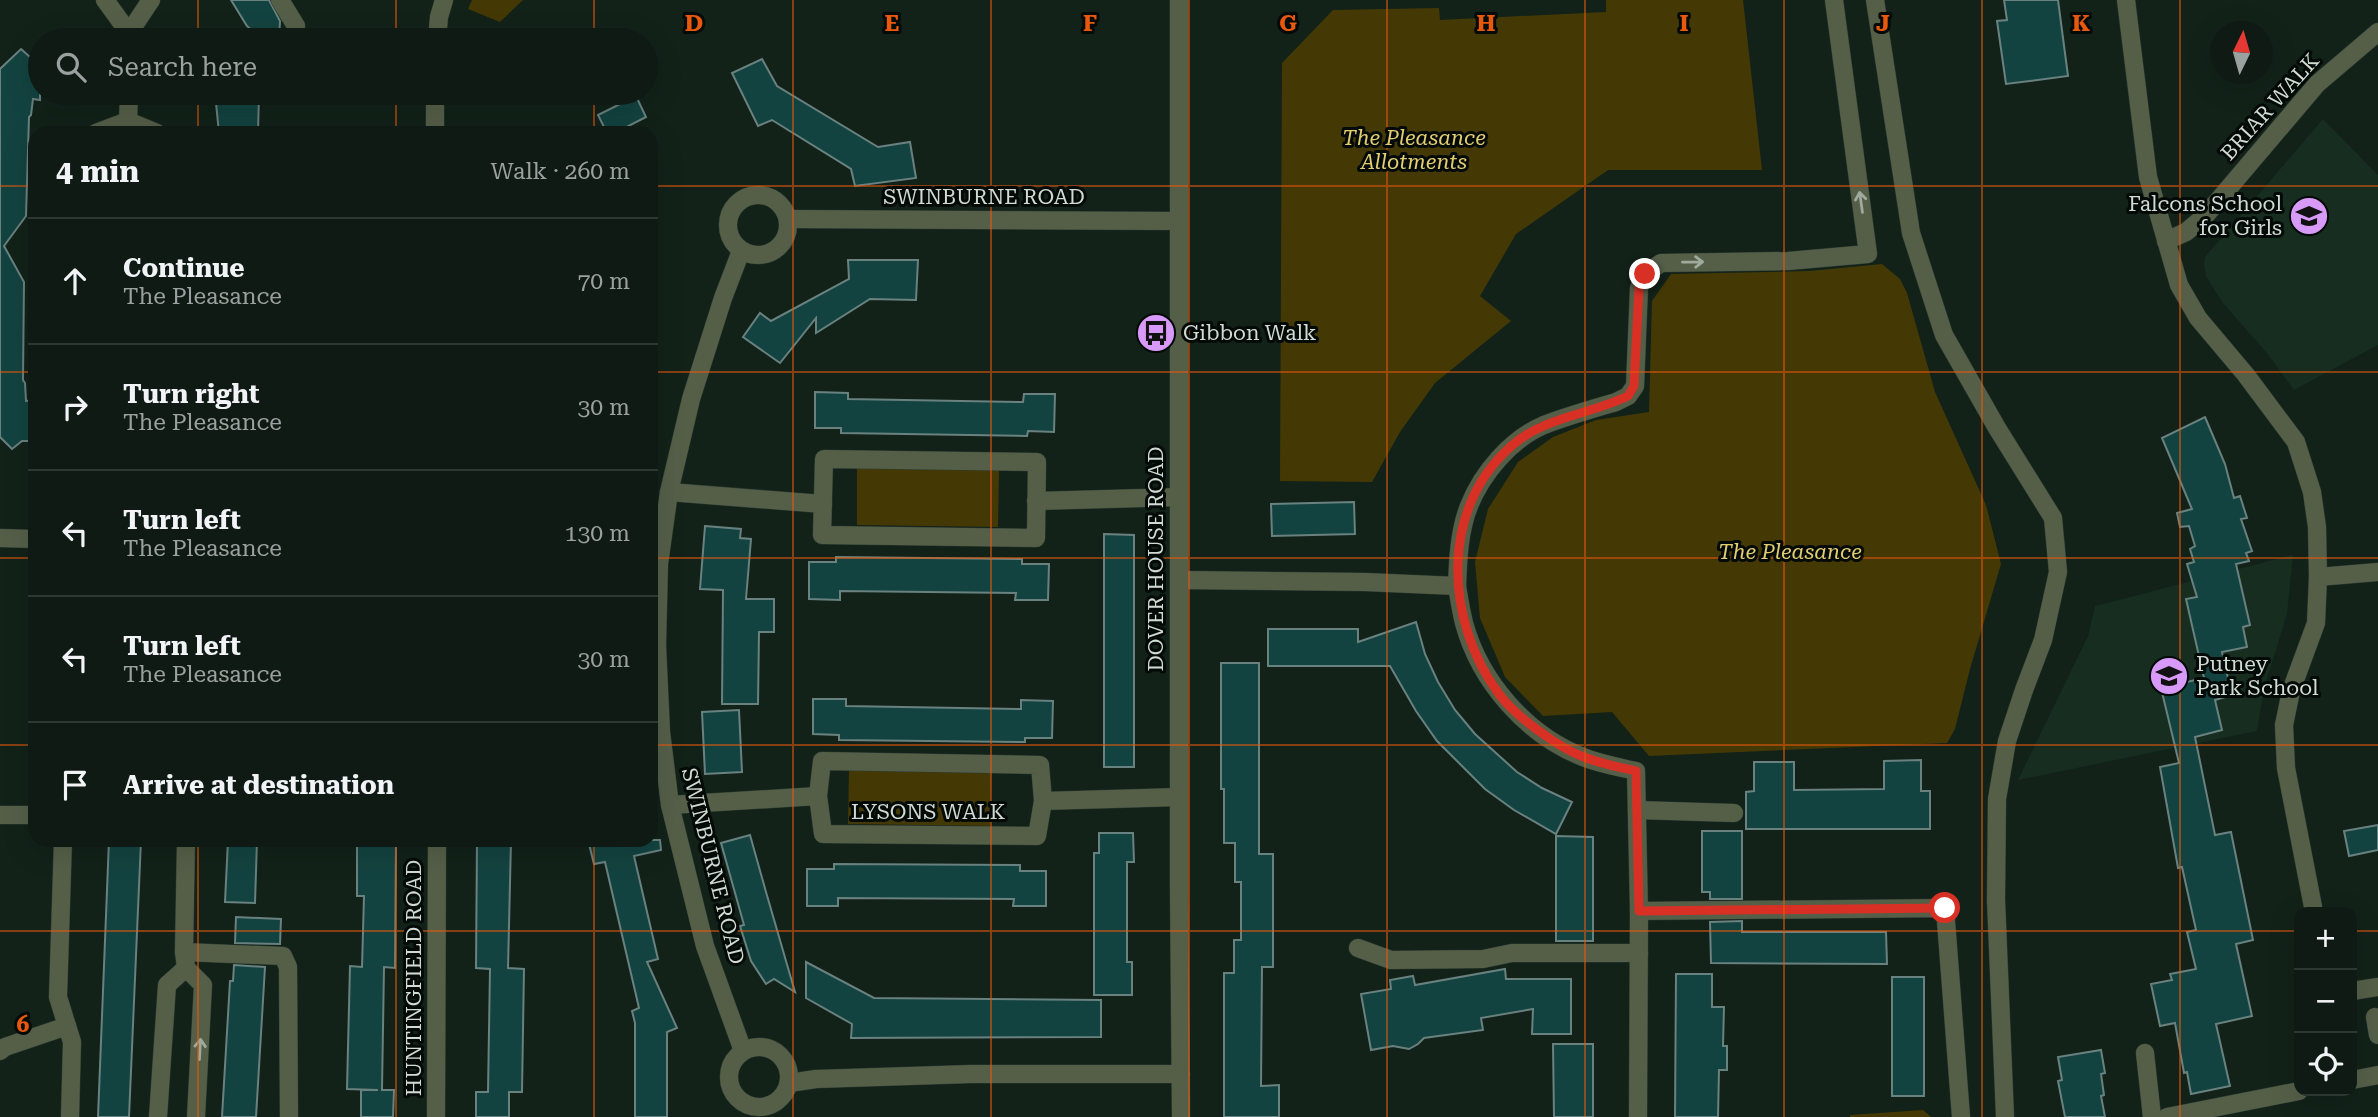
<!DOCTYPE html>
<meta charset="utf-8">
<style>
:root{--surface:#0e1a13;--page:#1c2721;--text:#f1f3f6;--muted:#9ba1a0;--line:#2e3833}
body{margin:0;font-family:"Roboto Serif",serif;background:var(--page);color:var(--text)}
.controls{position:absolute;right:21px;bottom:21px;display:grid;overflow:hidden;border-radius:14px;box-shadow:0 7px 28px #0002}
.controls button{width:63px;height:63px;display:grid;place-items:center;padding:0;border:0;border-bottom:2px solid var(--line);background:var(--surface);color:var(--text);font:35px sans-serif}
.compass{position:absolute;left:2210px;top:21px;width:63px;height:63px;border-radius:50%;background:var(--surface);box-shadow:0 7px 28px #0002;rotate:5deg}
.stop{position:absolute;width:21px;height:21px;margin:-16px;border:5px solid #d93025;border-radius:50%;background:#fff}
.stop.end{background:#d93025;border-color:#fff;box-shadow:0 2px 7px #0008}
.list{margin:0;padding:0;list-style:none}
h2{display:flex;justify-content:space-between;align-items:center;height:91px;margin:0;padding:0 28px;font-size:30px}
h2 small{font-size:23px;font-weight:400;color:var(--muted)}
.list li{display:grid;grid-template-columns:46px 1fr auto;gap:21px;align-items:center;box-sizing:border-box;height:126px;padding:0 28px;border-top:2px solid var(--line)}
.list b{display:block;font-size:26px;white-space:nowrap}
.list p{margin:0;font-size:23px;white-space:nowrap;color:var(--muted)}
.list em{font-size:23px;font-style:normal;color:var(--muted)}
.icon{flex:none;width:38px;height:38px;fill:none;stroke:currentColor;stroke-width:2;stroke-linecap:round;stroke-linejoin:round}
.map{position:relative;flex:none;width:2378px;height:1117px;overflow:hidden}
.search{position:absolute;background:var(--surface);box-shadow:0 7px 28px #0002;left:28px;top:28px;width:630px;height:77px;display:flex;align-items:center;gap:18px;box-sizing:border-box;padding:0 24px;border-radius:38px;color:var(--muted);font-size:26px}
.panel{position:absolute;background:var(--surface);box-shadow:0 7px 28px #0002;left:28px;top:126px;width:630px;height:721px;border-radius:21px}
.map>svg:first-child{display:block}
.built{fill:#162d20}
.green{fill:#443905}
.building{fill:#134340;stroke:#69817f;stroke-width:2}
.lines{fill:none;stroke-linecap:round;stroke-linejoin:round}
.minor-casing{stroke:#2d3c33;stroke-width:19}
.minor{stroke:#555f48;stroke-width:18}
.oneway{stroke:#9fa99c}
.route{stroke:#d93025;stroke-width:9}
.grid{fill:none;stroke:#e8590c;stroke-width:2;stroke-opacity:0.55}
.labels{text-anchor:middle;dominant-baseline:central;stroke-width:6;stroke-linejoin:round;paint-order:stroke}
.street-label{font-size:21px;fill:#d1dbd4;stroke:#040a07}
.park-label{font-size:21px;font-style:italic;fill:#e2cd71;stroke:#040a07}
.poi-label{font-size:21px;fill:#d1dbd4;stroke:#040a07;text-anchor:start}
.grid-label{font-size:23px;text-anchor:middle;font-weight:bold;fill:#e8590c;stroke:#040a07;stroke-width:6;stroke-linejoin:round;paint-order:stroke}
</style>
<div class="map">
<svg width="2378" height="1117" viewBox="0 0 2378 1117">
<rect width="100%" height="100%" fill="#122219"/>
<g class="built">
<polygon points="2323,119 2378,175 2378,345 2294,390 2267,353 2222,302 2206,276 2204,264 2205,257"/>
<polygon points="2293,555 2287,614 2264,689 2257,731 2018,780 2088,636 2095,606"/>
</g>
<g class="green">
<polygon points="472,0 523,0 500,22 468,9"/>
<polygon points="1606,0 1743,0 1762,170 1608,170 1516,234 1480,296 1511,321 1435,383 1400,432 1372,482 1280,481 1282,63 1333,10 1439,8 1440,20 1606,12"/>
<polygon points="1882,264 1900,279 1907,293 1935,392 1986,505 2001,564 1970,669 1955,729 1947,743 1649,756 1612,712 1543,716 1505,677 1480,618 1475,562 1488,509 1518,462 1553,437 1596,420 1649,412 1652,301 1671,274 1809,271"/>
<polygon points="857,468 999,470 998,527 857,525"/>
<polygon points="849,768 991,770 990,826 848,824"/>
<polygon points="1923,1110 1931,1117 1850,1117 1850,1115"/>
</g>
<g class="building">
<polygon points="231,0 269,0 280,21 279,40 263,40 247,26"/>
<polygon points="2004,0 2058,0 2068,76 2006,84 1997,21 2007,20"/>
<polygon points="21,49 31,58 40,57 40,100 33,99 31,115 29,117 26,216 4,246 24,282 23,380 25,383 26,401 35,400 35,441 22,441 12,449 0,437 0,69"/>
<polygon points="762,59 777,86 878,147 910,142 916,178 855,186 851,169 772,120 758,126 732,73"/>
<polygon points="215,93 259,93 258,133 219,133"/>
<polygon points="636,96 646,117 615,133 607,133 598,115"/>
<polygon points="848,260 918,260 916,300 870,299 816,333 816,318 780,363 743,337 760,313 771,321 849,279"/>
<polygon points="815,392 848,393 848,399 1023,402 1024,394 1055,394 1054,432 1028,431 1027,436 841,433 841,428 815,428"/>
<polygon points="2205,417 2225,464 2234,498 2240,496 2247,518 2241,519 2252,551 2246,553 2249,561 2236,564 2250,625 2243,627 2247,647 2222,652 2232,695 2215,700 2222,730 2195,737 2215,835 2231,832 2253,940 2236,944 2252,1016 2216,1024 2230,1086 2191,1094 2187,1072 2184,1073 2175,1023 2160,1026 2151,984 2172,980 2170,974 2196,969 2187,932 2196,930 2182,867 2178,868 2160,767 2179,763 2161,688 2204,678 2186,599 2197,597 2187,564 2194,562 2190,549 2195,546 2189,526 2180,527 2177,513 2192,509 2162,438"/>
<polygon points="1354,502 1355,534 1272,536 1271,504"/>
<polygon points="705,526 741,529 740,538 751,539 746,599 774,599 774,632 759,632 758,704 722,704 723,590 700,589"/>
<polygon points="1104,534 1134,535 1134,767 1104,767"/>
<polygon points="836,557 1022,559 1022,564 1049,564 1048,600 1015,600 1016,593 840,591 840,600 809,599 809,562 836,562"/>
<polygon points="1416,622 1425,654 1438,682 1455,710 1475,734 1517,772 1542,788 1572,802 1556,834 1514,810 1485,789 1437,741 1416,711 1390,666 1268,666 1268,629 1358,629 1358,642"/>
<polygon points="1221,663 1259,663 1259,854 1273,854 1273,967 1262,967 1261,1086 1279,1085 1279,1117 1224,1117 1224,973 1234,973 1234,940 1241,940 1241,882 1235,882 1235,843 1224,843 1224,789 1221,789"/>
<polygon points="813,699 846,699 846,706 1021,709 1021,700 1053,701 1052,738 1025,738 1025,742 839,740 839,735 813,734"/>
<polygon points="739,710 742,772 705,774 702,712"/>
<polygon points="1921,760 1921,791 1930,791 1930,829 1746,829 1746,792 1754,791 1754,762 1794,762 1794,790 1884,789 1884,761"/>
<polygon points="2378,825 2378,850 2349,856 2344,831"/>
<polygon points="1702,831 1742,831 1742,899 1710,899 1710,892 1702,892"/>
<polygon points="1099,833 1133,833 1134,862 1127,862 1127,962 1132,962 1132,995 1094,995 1094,853 1099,853"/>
<polygon points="750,835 766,892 795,992 774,979 766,984 751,961 740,926 744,925 721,843"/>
<polygon points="1556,836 1593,837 1593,941 1556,941"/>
<polygon points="109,840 141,840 129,1117 98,1117"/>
<polygon points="228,840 257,840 255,903 225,902"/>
<polygon points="357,840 396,840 395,968 384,967 382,1090 394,1090 393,1117 361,1117 361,1090 378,1090 347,1089 350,966 362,967 364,896 357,896"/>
<polygon points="477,840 511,840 508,968 524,969 522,1092 509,1092 509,1117 476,1117 476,1092 488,1092 490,969 476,968"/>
<polygon points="588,840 660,840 661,850 634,856 658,959 647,962 677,1028 667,1032 667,1117 635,1117 635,1023 632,1011 639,1008 605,862 594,864"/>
<polygon points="834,864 1020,865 1020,871 1046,871 1046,906 1013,906 1014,899 838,898 838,906 807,906 807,869 834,869"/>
<polygon points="236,917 281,919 280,944 235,943"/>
<polygon points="1742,921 1742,932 1886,932 1887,964 1711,963 1710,922"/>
<polygon points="806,962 874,998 1101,1000 1101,1037 851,1038 852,1024 806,998"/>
<polygon points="234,965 265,967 256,1117 222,1117 230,981 233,981"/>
<polygon points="1505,969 1506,979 1571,979 1571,1034 1532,1034 1533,1009 1481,1018 1483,1030 1424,1038 1418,1044 1409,1049 1393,1046 1371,1050 1361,994 1391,989 1390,980 1413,976 1415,985"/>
<polygon points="1676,974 1712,974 1712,1007 1724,1007 1723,1046 1727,1046 1727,1070 1719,1070 1718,1117 1675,1117"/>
<rect x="1892" y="977" width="32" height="119"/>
<polygon points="1553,1044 1593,1044 1593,1117 1554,1117"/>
<polygon points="2101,1050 2105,1073 2101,1074 2104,1095 2101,1096 2105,1117 2065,1117 2058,1081 2062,1080 2058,1057"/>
</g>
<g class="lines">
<g class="minor-casing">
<g id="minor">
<polyline points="105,0 129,33"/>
<polyline points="280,0 296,26 295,40"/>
<polyline points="1179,0 1179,891 1181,1117"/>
<polyline points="1875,0 1911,233 1944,335 1997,428 2053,518 2058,572 2043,640 2024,690 2007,741 1997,799 1996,900 2005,1117"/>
<polyline points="2126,0 2148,177 2179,285 2198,318 2246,375 2296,442 2312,492 2317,527 2318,577 2316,623 2291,691 2284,725 2286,768 2314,912"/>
<polyline points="129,40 129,33 151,0"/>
<polyline points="437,40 439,17 444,0"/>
<polyline points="435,93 435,133"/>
<polyline points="128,121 129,93"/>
<polyline points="96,133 128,121 157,133"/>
<circle cx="758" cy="225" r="30"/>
<polyline points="788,219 1179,221"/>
<polyline points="2166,241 2186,232 2205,216 2317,84 2378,32"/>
<polygon points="824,459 1037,462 1036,538 822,535"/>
<polyline points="669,492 823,504"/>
<polyline points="1036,501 1179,497"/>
<polyline points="0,538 35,539"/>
<polyline points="2318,577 2378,572"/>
<path d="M1180 580 1365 582 1457 586C1459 598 1461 611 1464 623 1480 682 1527 735 1583 757 1600 764 1619 767 1636 771L1639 911 1945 908 1961 1117"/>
<path d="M1457 586C1458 560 1459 531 1469 506 1482 473 1511 439 1544 425 1567 416 1592 409 1616 402L1628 396 1635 386 1639 288 1645 274 1661 263 1788 261 1868 254 1834 0"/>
<polyline points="657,645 659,564 669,492 691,399 723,298 741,251"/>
<polyline points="651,646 657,645 661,732 670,805 705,946 743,1051"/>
<polygon points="822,761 1040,765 1043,801 1037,836 823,834 818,796"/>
<polyline points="1043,801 1179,797"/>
<polyline points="670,805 818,796"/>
<polyline points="1637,810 1734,813"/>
<polyline points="0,815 35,815"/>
<polyline points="63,840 58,997 72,1042 70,1117"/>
<polyline points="1358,948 1391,960 1483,959 1512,953 1639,953"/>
<polyline points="184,952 283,956 288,967 289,1117"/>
<polyline points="186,968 203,985 196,1117"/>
<polyline points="2352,991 2378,987"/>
<polyline points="2375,1017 2378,1035"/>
<circle cx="759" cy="1077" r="30"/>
<polyline points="0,1051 5,1047 67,1026"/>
<polyline points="2145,1053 2152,1117"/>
<polyline points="2352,1080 2378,1075"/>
<polyline points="789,1083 816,1079 971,1074 1181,1074"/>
<polyline points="158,1117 167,985 186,968 184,952 186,840"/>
<polyline points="436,1117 437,840"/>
<polyline points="1638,1117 1639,911"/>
<polyline points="2167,1117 2299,1091"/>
</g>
</g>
<use href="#minor" class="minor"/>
</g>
<defs><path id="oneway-shaft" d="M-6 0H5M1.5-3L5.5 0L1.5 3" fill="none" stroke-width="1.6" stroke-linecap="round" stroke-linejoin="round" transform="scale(1.75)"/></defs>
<g class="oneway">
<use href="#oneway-shaft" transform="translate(1861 202) rotate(-98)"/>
<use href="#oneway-shaft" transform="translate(1693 262) rotate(-1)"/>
<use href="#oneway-shaft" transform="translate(200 1049) rotate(-87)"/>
</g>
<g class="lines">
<path class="route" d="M1645 274 1639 288 1634 386 1628 396C1591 414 1546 417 1515 443 1439 505 1444 620 1499 694 1515 716 1559 748 1584 757 1601 764 1619 767 1636 771L1639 911 1945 908"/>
</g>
<path class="grid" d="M198 0V40M396 0V40M594 0V40M793 0V1117M991 0V1117M1189 0V1117M1387 0V1117M1585 0V1117M1784 0V1117M1982 0V1117M2180 0V1117M198 93V133M396 93V133M594 93V133M0 186H35M651 186H2378M0 372H35M651 372H2378M0 558H35M651 558H2378M0 745H35M651 745H2378M198 840V1117M396 840V1117M594 840V1117M0 931H2299M2352 931H2378"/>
<defs>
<g id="school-disc" transform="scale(2.0125)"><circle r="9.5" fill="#d89af8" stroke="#040a07"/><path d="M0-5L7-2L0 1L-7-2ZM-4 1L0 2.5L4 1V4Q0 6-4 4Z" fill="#111"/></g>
<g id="bus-disc" transform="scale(2.0125)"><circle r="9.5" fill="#d89af8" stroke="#040a07"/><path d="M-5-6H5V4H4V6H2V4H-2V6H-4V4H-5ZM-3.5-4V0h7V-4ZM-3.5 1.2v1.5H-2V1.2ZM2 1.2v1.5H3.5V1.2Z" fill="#111"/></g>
</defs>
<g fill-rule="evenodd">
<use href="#school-disc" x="2309" y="216"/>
<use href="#bus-disc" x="1156" y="333"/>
<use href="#school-disc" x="2169" y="676"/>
</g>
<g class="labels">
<g class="street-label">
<text transform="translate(2270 107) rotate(-48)">BRIAR WALK</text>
<text x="984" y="197">SWINBURNE ROAD</text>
<text transform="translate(1156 559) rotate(-90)">DOVER HOUSE ROAD</text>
<text x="928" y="812">LYSONS WALK</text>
<text transform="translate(713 866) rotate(76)">SWINBURNE ROAD</text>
<text transform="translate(414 978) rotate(-90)">HUNTINGFIELD ROAD</text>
</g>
<g class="park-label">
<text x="1414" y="138">The Pleasance<tspan x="1414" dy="24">Allotments</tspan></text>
<text x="1790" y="552">The Pleasance</text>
</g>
<g class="poi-label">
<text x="2282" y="204" text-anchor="end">Falcons School<tspan x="2282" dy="24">for Girls</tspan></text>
<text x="1183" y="333">Gibbon Walk</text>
<text x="2196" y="664">Putney<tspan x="2196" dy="24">Park School</tspan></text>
</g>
</g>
<g class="grid-label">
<text x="694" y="31">D</text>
<text x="892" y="31">E</text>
<text x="1090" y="31">F</text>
<text x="1288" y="31">G</text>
<text x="1486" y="31">H</text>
<text x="1684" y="31">I</text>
<text x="1883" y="31">J</text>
<text x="2081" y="31">K</text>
<text x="23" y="1032">6</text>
</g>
</svg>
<div class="controls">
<button>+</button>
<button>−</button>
<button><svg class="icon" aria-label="locate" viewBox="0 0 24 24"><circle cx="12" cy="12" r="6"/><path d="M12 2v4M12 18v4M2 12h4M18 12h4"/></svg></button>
</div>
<svg class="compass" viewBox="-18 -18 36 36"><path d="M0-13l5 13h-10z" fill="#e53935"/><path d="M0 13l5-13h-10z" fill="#9ba1a0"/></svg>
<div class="stop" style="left:1945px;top:908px"></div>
<div class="stop end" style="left:1645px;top:274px"></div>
<div class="search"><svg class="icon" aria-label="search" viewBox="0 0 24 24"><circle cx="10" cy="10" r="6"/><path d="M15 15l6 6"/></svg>Search here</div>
<section class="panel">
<h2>4 min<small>Walk · 260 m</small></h2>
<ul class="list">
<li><svg class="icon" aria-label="ahead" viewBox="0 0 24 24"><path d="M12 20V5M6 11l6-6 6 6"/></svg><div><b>Continue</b><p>The Pleasance</p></div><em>70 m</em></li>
<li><svg class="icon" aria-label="right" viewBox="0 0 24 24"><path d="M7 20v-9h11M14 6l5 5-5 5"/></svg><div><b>Turn right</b><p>The Pleasance</p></div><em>30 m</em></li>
<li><svg class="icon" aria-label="left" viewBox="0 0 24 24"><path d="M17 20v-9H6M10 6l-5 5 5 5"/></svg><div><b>Turn left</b><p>The Pleasance</p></div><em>130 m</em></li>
<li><svg class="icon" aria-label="left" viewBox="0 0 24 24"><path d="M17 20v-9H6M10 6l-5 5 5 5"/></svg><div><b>Turn left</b><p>The Pleasance</p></div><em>30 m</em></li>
<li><svg class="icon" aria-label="arrive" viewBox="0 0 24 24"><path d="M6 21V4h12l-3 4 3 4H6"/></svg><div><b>Arrive at destination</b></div></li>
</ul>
</section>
</div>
